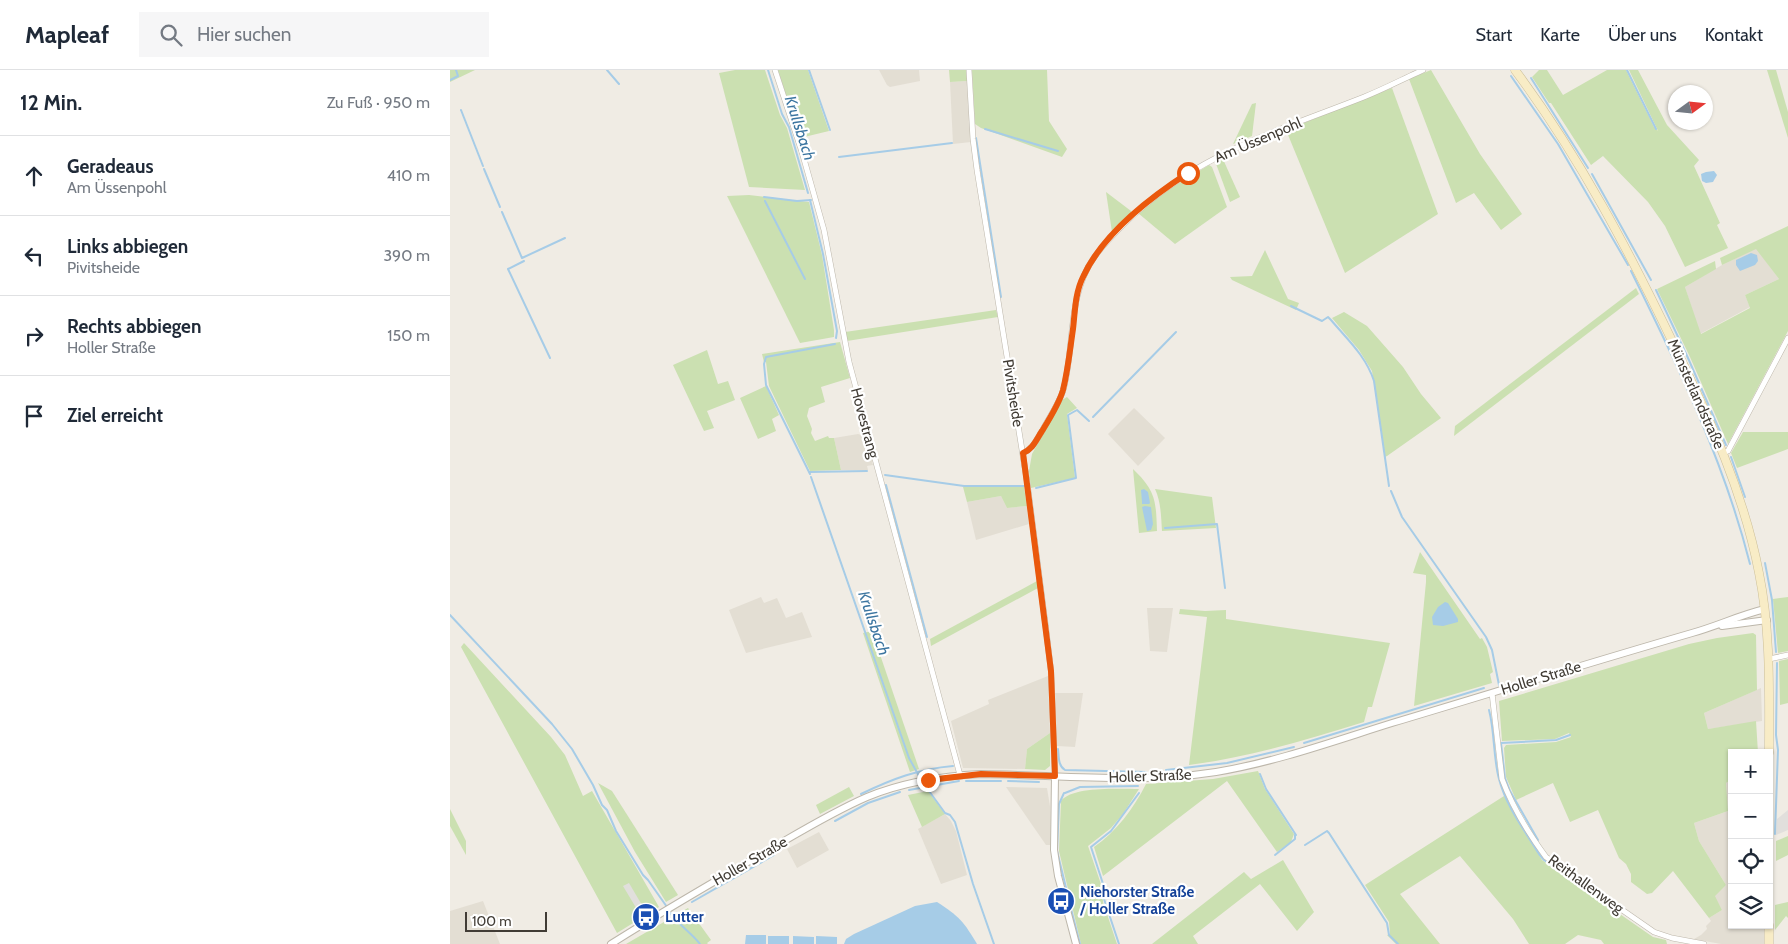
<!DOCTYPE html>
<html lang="de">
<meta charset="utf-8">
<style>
:root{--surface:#fff;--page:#f6f6f7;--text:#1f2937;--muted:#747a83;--line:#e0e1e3}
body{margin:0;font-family:Cabin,sans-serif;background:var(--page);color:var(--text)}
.controls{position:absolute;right:15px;bottom:15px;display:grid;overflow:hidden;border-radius:0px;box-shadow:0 1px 4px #0004}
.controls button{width:45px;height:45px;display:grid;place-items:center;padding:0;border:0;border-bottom:1px solid var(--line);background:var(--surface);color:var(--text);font:25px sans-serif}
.compass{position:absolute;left:1218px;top:15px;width:45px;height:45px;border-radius:50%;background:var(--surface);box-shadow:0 1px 4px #0004;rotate:75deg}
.scale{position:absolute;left:15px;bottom:12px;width:82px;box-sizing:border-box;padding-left:5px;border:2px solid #413c35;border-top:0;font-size:14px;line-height:18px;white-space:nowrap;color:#413c35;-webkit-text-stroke:4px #fff;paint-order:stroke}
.stop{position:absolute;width:15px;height:15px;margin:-11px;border:4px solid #ea580c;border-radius:50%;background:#fff}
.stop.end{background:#ea580c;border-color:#fff;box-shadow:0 1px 5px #0008}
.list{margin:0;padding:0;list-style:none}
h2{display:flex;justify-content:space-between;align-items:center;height:65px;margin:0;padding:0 20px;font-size:21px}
h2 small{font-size:16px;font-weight:400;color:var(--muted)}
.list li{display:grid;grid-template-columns:32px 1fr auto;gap:15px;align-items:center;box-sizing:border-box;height:80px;padding:0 20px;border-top:1px solid var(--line)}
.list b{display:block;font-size:19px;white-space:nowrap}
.list p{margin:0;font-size:16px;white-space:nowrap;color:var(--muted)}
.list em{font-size:16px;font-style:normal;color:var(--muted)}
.icon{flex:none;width:28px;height:28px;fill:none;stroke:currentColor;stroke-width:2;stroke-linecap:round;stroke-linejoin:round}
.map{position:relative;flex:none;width:1338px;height:874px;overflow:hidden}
header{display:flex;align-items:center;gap:30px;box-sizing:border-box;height:70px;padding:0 25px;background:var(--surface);border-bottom:1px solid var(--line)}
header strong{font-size:24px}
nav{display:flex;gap:28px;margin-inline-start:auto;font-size:18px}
.search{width:350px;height:45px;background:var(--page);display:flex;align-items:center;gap:12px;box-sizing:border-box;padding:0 18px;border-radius:0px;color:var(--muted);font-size:19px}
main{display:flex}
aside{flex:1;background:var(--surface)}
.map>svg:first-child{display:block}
.residential{fill:#e3ded3}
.green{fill:#cbe0b1}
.parking{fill:#e1dfdc}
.water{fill:#a6cce7}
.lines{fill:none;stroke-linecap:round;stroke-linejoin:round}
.stream{stroke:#a6cce7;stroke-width:2}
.minor-casing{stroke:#bdb7ab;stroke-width:6}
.tertiary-casing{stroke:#bdb7ab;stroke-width:8}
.secondary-casing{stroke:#cbbe98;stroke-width:9}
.minor{stroke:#fff;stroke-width:5}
.tertiary{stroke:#fff;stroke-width:6}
.secondary{stroke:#f8ecc6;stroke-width:8}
.route{stroke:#ea580c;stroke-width:6}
.labels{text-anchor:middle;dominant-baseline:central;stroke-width:4.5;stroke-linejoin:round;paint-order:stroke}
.street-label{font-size:15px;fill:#413c35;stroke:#fff}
.transit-label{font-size:15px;font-weight:bold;fill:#164399;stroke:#fff;text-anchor:start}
.water-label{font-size:16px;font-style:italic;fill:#3b75a0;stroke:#fff}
</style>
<header>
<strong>Mapleaf</strong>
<div class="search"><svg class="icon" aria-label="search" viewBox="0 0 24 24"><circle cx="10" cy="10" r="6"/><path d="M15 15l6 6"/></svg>Hier suchen</div>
<nav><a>Start</a><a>Karte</a><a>Über uns</a><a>Kontakt</a></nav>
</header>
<main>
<aside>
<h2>12 Min.<small>Zu Fuß · 950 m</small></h2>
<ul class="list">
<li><svg class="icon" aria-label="ahead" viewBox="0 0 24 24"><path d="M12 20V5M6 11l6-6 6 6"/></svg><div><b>Geradeaus</b><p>Am Üssenpohl</p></div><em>410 m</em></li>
<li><svg class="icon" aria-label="left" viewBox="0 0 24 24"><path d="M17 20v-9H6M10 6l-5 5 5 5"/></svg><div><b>Links abbiegen</b><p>Pivitsheide</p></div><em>390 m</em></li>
<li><svg class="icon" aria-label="right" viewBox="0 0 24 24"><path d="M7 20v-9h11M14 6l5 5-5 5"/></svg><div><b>Rechts abbiegen</b><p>Holler Straße</p></div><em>150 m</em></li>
<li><svg class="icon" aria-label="arrive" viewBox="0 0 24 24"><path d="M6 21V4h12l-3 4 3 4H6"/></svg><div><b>Ziel erreicht</b></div></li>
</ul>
</aside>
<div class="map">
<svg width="1338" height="874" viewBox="0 0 1338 874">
<rect width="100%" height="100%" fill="#f0ece4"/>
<g class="residential">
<polygon points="429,0 469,0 470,11 440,17 437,15"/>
<polygon points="517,11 521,72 503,74 500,12"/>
<polygon points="1306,178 1329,209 1295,225 1300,237 1250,264 1235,217 1272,195"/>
<polygon points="684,338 715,368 688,396 658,364"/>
<polygon points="408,364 415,366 423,395 417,396 418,400 391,400 384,368"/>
<polygon points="551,426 557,438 577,436 579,454 526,470 517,432"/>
<polygon points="311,527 314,533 327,528 336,548 352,542 362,567 296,583 279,540"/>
<polygon points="697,538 723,538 717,582 700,581"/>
<polygon points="598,606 600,663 577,679 575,699 513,698 501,651 539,634 538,630"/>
<polygon points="1311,618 1312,651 1258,659 1254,643"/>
<polygon points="605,623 633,623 625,677 607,676"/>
<polygon points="1282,709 1282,855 1314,855 1314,874 1271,874 1244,869 1251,865 1257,859 1256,856 1261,851 1259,848 1272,840 1264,826 1276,815 1249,771 1244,753 1278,741 1276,713"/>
<polygon points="556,717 597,718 600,736 600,775 596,775"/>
<polygon points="495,744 501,751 506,761 517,805 491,814 468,759"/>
<polygon points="369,762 379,780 347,798 337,779"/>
<polygon points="33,831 50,874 0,874 0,841"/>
</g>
<g class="green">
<polygon points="0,0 25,0 0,12"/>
<polygon points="285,0 315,0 330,45 337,58 355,120 299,117 269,3"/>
<polygon points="328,0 358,0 379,61 350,68"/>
<polygon points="499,0 516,0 517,11 500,12"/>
<polygon points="522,0 597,0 599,51 617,79 612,87 531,58 525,54"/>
<polygon points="981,0 1030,84 1072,144 1051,160 1024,123 1006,133 959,9"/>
<polygon points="1089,0 1097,0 1113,25 1157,0 1176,0 1204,57 1208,61 1179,0 1188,0 1217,55 1249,90 1244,96 1270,153 1267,155 1278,178 1235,197 1215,156 1198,132 1153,86 1141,95 1101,33 1099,33 1082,7"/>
<polygon points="1317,0 1326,0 1338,42 1338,68"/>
<polygon points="942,18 988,144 895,203 836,60"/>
<polygon points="806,33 802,66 783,74 802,34"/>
<polygon points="772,87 790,127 780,132 765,91"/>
<polygon points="759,95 762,97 777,137 725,174 688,143 716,121"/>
<polygon points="656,122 681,141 681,145 662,162"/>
<polygon points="299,125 359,132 372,185 384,260 384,267 350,273 277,126"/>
<polygon points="1338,156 1338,261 1278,374 1240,287 1207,219 1265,191 1266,199 1235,217 1251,264 1300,238 1295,225 1329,209 1306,179 1272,195 1270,188"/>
<polygon points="815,180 838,229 849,233 846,240 782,210 780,207 802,206"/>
<polygon points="1186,218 1189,224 1004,366 1005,356"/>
<polygon points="546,240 548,247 397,271 395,262"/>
<polygon points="894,242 917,256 953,297 971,324 991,348 937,386 935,387 922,301 909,280 882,248"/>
<polygon points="390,272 400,308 371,317 375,332 359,338 357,346 362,359 361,363 365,371 378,366 379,368 384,368 391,400 360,401 319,316 316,292 314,292 312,284"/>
<polygon points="257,280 268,314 278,311 285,330 257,341 264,358 254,361 223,295"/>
<polygon points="316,316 329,345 322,349 326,361 308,369 290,328"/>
<polygon points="617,327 627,338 617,344 625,408 581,418 579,401 582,384 612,330"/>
<polygon points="1293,362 1338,362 1338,379 1287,398 1281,383"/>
<path d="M683 399C706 421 706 431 707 461L689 463Z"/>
<polygon points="513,417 574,417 577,436 557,438 551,426 517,432"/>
<path d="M705 419 762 427 766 458 712 461C711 446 711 432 705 419Z"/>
<polygon points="970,482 1030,569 1032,568 1037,577 1043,602 1040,604 1042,613 964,636 976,512 976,505 963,503"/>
<polygon points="587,511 588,518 481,576 480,569"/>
<polygon points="1338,527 1338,581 1328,583 1323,529"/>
<path d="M730 539 755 541 776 540V549L940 573 922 637H918L914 652C856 670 800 687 739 695L757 547 729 544Z"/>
<polygon points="422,561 469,699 460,702 413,563"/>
<polygon points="1303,563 1306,565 1307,620 1254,643 1258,659 1306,651 1308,683 1282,683 1282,709 1276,713 1278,741 1244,753 1249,771 1276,815 1265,826 1272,840 1259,848 1223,801 1202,823 1197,824 1181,812 1181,804 1176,794 1169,788 1148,740 1120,752 1103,713 1066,730 1056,707 1054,678 1056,675 1106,672 1121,667 1119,663 1105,669 1052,671 1049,631 1239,574 1267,568"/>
<polygon points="14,573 101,667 115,685 133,726 142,721 209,837 167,863 11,577"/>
<polygon points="1338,589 1338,633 1330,635 1329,591"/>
<polygon points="600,663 600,696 595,700 575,699 577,679"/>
<path d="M808 701 815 719 844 764 841 772 827 782 777 711 653 806 644 777C666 762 684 738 696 714L763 709Z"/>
<polygon points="148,713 162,721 228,825 216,832 185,782"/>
<polygon points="399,717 404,726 370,744 366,735"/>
<path d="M689 719 673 744 661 758 638 776 653 820V832L667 874H631L609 781 611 731C622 716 670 719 689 719Z"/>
<polygon points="478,721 495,744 472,757 458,725"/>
<polygon points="1054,726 1092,790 1203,867 1216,870 1217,874 1154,874 1151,870 1128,865 1115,874 1079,874 1063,849 1010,786 950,824 990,874 946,874 937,865 940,864 939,852 915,815"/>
<polygon points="0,739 16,771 16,785 0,756"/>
<polygon points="1338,766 1338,785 1326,791 1326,771"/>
<polygon points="833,790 864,842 847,861 810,814 743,866 748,874 702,874 794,802 801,809"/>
<polygon points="1338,832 1338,848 1336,846 1325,860 1325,835"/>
<polygon points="238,838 261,870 257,873 258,874 176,874"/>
</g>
<g class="parking">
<polygon points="1338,740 1338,760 1326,765 1327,749"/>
<polygon points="179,813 196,842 191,846 173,816"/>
</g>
<g class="water">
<polygon points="1264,101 1267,105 1263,112 1256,113 1252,111 1251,104 1256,102"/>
<polygon points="1301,183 1307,185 1308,191 1305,195 1290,201 1286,195 1286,190"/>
<polygon points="694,419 698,422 700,433 699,434 692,434 692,432 691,420"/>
<polygon points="695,436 701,437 703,454 701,460 697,461 692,437"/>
<polygon points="995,532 998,533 1008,549 1008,552 993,556 983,555 982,547 988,537"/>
<path d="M487 832C509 846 514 852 527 874H394L396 869 404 864 465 836Z"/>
<polygon points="296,865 316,865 316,874 295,874"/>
<rect x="318" y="866" width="21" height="8"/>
<polygon points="343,866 364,867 364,874 343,874"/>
<polygon points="366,866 387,867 387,874 366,874"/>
</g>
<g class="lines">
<g class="stream">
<polyline points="157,0 169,14"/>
<polyline points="318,0 332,44 339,57 358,123"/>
<polyline points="359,0 380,60"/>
<polyline points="1177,0 1206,59"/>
<polyline points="1061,6 1108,74 1178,195"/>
<polyline points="1081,8 1138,98"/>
<polyline points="0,10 8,6 6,0"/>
<polyline points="11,40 33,96"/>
<polyline points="535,59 608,81"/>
<polyline points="526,68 551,227"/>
<polyline points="389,87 502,73"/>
<polyline points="34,99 50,137"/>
<polyline points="1142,104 1201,210"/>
<polyline points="314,127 347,131 361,130"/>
<polyline points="360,130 373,184 387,261 386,268"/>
<polyline points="315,131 355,209"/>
<polyline points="52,142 72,188 115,168"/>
<polyline points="74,191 58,199 100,288"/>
<path d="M1181 201C1228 296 1274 391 1300 494"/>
<polyline points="1206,220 1238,288 1276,375"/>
<path d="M841 236 872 251 878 247 881 250C897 269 916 286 924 311L939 416"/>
<polyline points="643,347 726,262"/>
<polyline points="1281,387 1295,427"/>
<polyline points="360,402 417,401"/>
<polyline points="360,404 316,315 314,294 316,287 385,274"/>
<polyline points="435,405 514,416 574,416"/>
<polyline points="361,407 459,688 469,706"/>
<polyline points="436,415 477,567"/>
<polyline points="586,418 626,408 618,345 627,340 639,351"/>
<polyline points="941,421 952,447 1036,567 1042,580 1049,615"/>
<polyline points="715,458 767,454 775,518"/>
<polyline points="1315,493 1322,530 1326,582"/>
<polyline points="0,545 102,654 122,679 143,715 152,735 157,740 166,761 193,805 198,810 217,837"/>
<path d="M1039 640C1045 663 1043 687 1049 709 1056 736 1075 761 1089 784L1094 790 1161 837"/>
<polyline points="854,673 1034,618"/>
<path d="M608 679C609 687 608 696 615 700L696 702"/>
<polyline points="716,700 777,693 844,677"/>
<polyline points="810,704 816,719 846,765"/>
<polyline points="516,711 551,711"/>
<polyline points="558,711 589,712"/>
<polyline points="459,720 509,711"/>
<polyline points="479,721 495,743 500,745 505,752 523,814 544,874"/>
<polyline points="614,723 609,734 607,781 618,826"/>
<polyline points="615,723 630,717 688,716"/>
<path d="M411 724C442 709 468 699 503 696"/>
<polyline points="385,751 418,733 450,722"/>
<polyline points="1325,764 1328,680 1326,665 1327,593"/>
<polyline points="1088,770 1060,721 1055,708 1051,673 1106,670 1120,665"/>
<polyline points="855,775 877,761 879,763 937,853 939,865 948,874"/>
<polyline points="825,785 845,769 845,765"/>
<polyline points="619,831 630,874"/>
<polyline points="242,832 324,785"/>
<path d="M219 841C227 854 241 862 250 874"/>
<polyline points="669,874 654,829 655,820 641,777 661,761 689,723"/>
</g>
<g class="minor-casing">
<g id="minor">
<polyline points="325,0 352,82 374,160 399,292 510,705"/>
<polyline points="519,0 523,69 527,100 577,411 596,559 601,601 605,706"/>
<path d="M573 383C583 379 586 370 592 361 599 348 608 335 613 321 625 278 617 227 643 189 651 177 662 166 673 155 743 85 825 62 914 27 934 19 953 9 973 0"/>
<polyline points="1273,383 1278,381 1338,268"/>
<polyline points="1319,589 1338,585"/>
<path d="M1042 623 1052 709C1062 736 1079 764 1096 787L1204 862 1222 868 1254 874"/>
</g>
</g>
<g class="tertiary-casing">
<g id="tertiary">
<polyline points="1272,556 1317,550"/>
<polyline points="605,706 604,780 608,806 626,874"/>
<path d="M161 874C210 843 260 814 310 785 345 765 380 743 417 727 453 712 492 706 531 704 609 705 689 714 766 702 826 692 884 671 942 653 1042 623 1142 592 1242 563 1267 556 1290 545 1315 539"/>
</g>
</g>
<g class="secondary-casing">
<g id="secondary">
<path d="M1065 0C1129 86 1179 181 1225 277 1260 349 1294 424 1309 503 1321 562 1319 622 1319 683"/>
<polyline points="1319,855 1319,874"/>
</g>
</g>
<use href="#minor" class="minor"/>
<use href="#tertiary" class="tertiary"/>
<use href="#secondary" class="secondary"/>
</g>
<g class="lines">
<path class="route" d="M478 710 531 704 605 706 601 601 573 383C583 379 586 370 592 361 600 348 609 334 613 320 618 300 620 279 623 259 625 242 625 223 633 207 652 165 701 127 738 103"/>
</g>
<defs>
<g id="bus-disc" transform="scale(1.4375)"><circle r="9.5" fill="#1a4fb4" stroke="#fff"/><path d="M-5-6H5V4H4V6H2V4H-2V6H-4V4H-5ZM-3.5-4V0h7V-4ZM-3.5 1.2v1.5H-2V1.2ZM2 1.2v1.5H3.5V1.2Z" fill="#fff"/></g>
</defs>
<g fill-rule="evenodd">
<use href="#bus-disc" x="611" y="831"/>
<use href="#bus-disc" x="196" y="847"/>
</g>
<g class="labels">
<g class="street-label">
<text transform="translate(808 70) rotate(-23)">Am Üssenpohl</text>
<text transform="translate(563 323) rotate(81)">Pivitsheide</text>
<text transform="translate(1246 324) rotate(66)">Münsterlandstraße</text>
<text transform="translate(415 353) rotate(75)">Hovestrang</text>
<text transform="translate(1091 608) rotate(-17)">Holler Straße</text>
<text transform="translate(700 706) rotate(-2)">Holler Straße</text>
<text transform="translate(300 791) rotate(-30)">Holler Straße</text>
<text transform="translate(1136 814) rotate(36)">Reithallenweg</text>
</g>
<g class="transit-label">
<text x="630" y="822">Niehorster Straße<tspan x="630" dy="17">/ Holler Straße</tspan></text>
<text x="215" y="847">Lutter</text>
</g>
<g class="water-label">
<text transform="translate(350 58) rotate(72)">Krullsbach</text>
<text transform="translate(424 553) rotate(71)">Krullsbach</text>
</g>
</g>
</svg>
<div class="controls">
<button>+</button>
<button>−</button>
<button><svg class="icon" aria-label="locate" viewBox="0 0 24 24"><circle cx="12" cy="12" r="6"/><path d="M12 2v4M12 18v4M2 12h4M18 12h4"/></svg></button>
<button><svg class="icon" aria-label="layers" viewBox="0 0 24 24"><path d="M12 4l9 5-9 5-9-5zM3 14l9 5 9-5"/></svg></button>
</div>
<svg class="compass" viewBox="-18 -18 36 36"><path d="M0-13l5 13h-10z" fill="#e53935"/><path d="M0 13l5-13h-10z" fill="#747a83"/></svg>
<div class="scale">100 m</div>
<div class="stop" style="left:738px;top:103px"></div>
<div class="stop end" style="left:478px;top:710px"></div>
</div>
</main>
